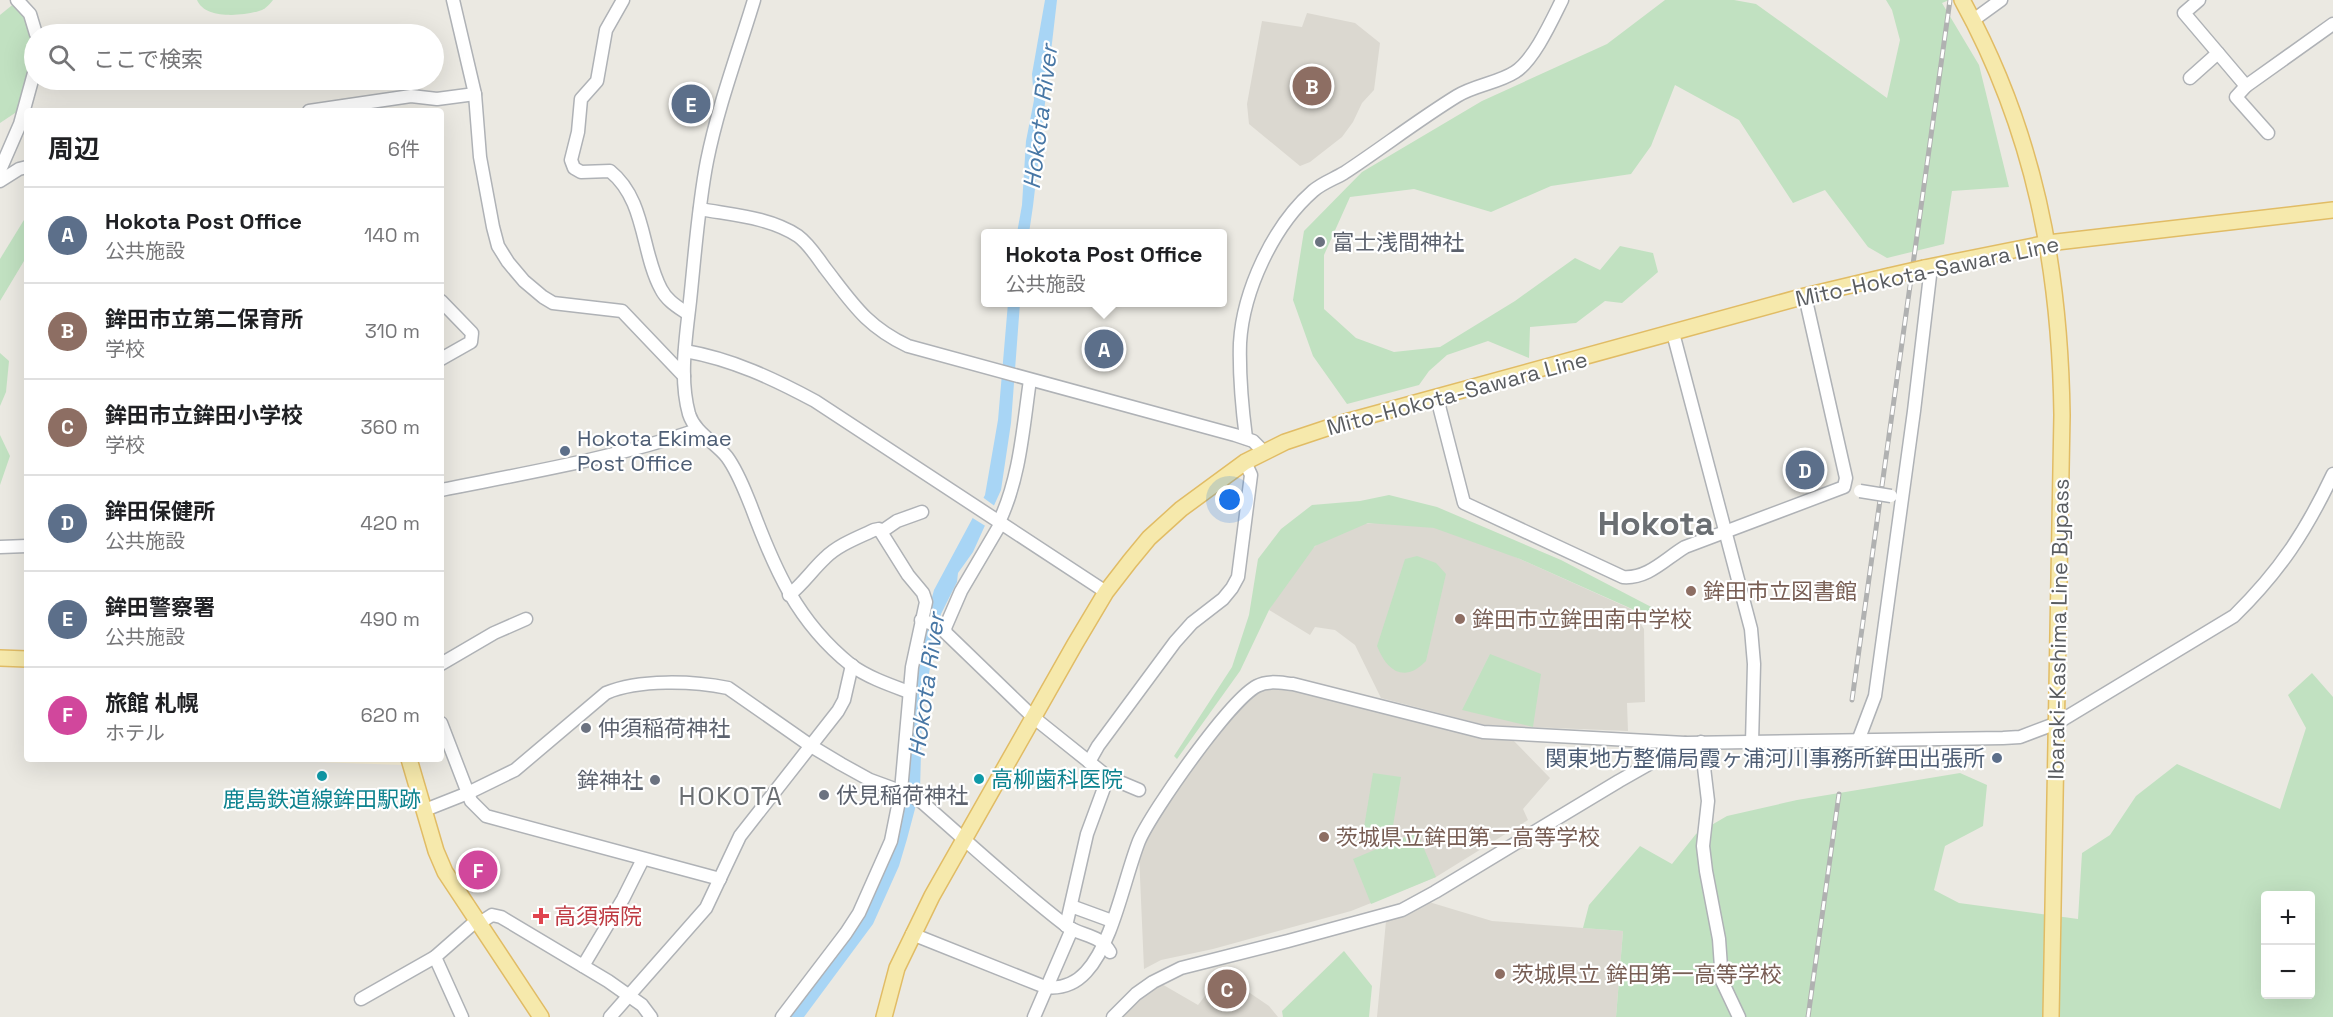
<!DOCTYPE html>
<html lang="ja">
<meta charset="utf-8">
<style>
:root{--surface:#fff;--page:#f6f6f6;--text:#202124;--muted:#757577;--line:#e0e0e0;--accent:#2563eb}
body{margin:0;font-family:"Space Grotesk","Noto Sans JP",sans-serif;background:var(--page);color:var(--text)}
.controls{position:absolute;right:18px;bottom:18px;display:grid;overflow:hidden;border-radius:6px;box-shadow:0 6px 24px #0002}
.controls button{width:54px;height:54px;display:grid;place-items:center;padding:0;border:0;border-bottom:2px solid var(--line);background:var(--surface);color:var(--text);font:30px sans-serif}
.you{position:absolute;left:1230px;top:500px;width:21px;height:21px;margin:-15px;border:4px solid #fff;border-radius:50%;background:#1a73e8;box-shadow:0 0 0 9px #1a73e833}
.badge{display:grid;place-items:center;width:39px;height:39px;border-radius:50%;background:var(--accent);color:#fff;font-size:20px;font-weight:700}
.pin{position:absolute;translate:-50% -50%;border:3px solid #fff;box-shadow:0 2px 6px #0006}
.popup{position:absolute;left:981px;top:229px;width:246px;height:78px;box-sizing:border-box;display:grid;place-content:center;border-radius:6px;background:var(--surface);filter:drop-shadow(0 2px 4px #0005);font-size:20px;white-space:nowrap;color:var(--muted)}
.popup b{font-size:22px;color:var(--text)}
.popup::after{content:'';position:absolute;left:50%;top:100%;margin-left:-12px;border:12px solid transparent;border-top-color:var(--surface)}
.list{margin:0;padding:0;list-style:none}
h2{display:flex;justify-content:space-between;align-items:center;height:78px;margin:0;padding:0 24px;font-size:26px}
h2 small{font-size:20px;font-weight:400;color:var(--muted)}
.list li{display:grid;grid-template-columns:39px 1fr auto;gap:18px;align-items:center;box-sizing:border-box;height:96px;padding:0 24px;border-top:2px solid var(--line)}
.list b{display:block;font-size:22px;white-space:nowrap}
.list p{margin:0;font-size:20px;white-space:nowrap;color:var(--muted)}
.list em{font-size:20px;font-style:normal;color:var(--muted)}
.icon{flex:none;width:33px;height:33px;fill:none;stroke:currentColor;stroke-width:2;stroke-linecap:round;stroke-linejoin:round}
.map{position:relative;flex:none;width:2333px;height:1017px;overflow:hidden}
.search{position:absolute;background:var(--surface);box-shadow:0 6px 24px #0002;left:24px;top:24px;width:420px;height:66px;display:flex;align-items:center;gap:15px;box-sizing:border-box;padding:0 21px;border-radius:33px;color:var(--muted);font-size:22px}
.panel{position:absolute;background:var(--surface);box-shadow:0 6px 24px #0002;left:24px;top:108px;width:420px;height:654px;border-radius:6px}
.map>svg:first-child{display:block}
.commercial{fill:#f9f1d9}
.education{fill:#dbd8d0}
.green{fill:#c1e1c1;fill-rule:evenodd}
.water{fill:#a8d5f5}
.pier{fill:#ebe9e2}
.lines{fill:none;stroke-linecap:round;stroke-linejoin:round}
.minor-casing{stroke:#afb2b6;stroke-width:15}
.major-casing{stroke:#e1bc65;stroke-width:18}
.minor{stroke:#fff;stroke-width:12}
.major{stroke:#f6e9ac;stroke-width:15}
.rail-casing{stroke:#b0b1b1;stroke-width:5}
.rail{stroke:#fff;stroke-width:3;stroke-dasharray:9;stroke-linecap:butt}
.minor-bridge-casing{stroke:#afb2b6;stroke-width:15;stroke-linecap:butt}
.major-bridge-casing{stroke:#e1bc65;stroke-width:18;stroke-linecap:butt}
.minor-bridge{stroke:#fff;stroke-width:12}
.major-bridge{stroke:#f6e9ac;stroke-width:15}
.worship-dot{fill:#6b7280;stroke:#fff;stroke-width:2}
.service-dot{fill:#5c6f8a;stroke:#fff;stroke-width:2}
.education-dot{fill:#8d6e63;stroke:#fff;stroke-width:2}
.culture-dot{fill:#0f9aa8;stroke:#fff;stroke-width:2}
.health-dot{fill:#e0444e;stroke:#fff;stroke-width:2}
.labels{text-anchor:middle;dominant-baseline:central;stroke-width:4.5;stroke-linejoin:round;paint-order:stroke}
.worship-label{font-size:22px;fill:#5b616d;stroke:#fff;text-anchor:start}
.street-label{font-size:22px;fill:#5a5d61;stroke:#fff}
.service-label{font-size:22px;fill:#4e5e75;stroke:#fff;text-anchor:start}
.education-label{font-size:22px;fill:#785e54;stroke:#fff;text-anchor:start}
.culture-label{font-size:22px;fill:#0d838f;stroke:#fff;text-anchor:start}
.health-label{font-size:22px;fill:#be3a42;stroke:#fff;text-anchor:start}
.water-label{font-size:24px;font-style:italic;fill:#4877a5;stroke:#fff}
.quarter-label{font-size:26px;letter-spacing:1.5px;fill:#6b6f73;stroke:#fff}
.town-label{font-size:34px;font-weight:bold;fill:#6b6f73;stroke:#fff}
</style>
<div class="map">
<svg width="2333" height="1017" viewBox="0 0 2333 1017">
<rect width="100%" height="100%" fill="#ebe9e2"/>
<polygon class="commercial" points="402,759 404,765 256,760 257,759"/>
<g class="education">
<polygon points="1307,13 1355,23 1380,43 1374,90 1362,103 1353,122 1342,137 1310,162 1300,166 1249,124 1247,104 1262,21 1302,27"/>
<polygon points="1393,522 1458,531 1631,609 1644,629 1645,702 1627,703 1628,731 1485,725 1381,698 1355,645 1335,630 1315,627 1310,635 1269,610 1290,575 1305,556 1328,534 1358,524"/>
<polygon points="1277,687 1366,705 1481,735 1513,740 1550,778 1523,809 1528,820 1436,877 1351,911 1213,949 1161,960 1144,969 1139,854 1155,820 1225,723 1248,699 1265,688"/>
<polygon points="1429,902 1492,921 1623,931 1616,1017 1377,1017 1386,921"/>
<polygon points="1222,974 1269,1006 1278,1017 1121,1017 1126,1010 1160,983 1198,1005"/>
</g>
<g class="green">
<path d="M197 0H273C270 4 266 8 262 10 245 16 205 20 197 0Z"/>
<polygon points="1665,0 1734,0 1756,4 1887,98 1900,40 1892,10 1886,0 1949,0 1942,3 1979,65 2009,187 1952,191 1944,244 1887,258 1868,247 1825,190 1793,203 1739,120 1675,85 1651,146 1631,174 1551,186 1491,212 1414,189 1350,197 1324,255 1324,309 1356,338 1394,352 1440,347 1515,301 1575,258 1600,270 1620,246 1653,253 1658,272 1622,303 1605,301 1576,323 1530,327 1529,358 1488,341 1447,355 1429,371 1419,385 1347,404 1313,356 1293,300 1304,231 1362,172 1482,101 1607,44"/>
<polygon points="16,2 29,16 34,38 34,69 21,109 0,123 0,15"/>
<polygon points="27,215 27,256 0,301 0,259"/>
<polygon points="0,353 9,361 6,392 0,406"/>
<polygon points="0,435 10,456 0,485"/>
<polygon points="1389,495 1437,507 1561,560 1659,611 1641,613 1520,559 1434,528 1368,523 1315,546 1269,610 1240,671 1177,759 1174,756 1232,667 1249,615 1258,559 1281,529 1312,505 1360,501"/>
<path d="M1417 556 1436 563 1446 574 1426 661C1405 683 1387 672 1377 646L1405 559Z"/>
<polygon points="1490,654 1541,674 1533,727 1462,710"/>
<path d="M2312 673 2333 697V1017H1616L1623 931 1583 928 1589 905 1640 846 1672 864 1696 834 1727 816 1797 800 1960 773 1987 785 1983 826 1945 846 1934 890 1959 903 2078 919 2082 853 2110 835 2136 796 2177 764 2280 809 2306 728 2288 695ZM2266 896H2310V994H2266Z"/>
<polygon points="1373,773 1401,777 1392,832 1364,827"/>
<polygon points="1417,832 1436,877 1371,904 1353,859"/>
<polygon points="1344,951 1372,986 1369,1017 1283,1017 1282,1011"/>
</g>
<g class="water">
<polygon points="1045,0 1057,0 1033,206 1029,233 1017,233 1022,205 1026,141 1034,100 1032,74"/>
<polygon points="1008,303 1020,303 1011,423 1001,490 973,552 958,573 957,582 941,614 934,643 922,717 920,790 907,839 899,866 873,924 804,1017 788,1017 862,914 893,853 915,660 934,590 985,495 998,420"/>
</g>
<polygon class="pier" points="981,496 996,507 987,527 971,517"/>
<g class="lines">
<g class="minor-casing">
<g id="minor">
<polyline points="17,0 30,14 36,34"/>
<polyline points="453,0 475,94 480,157 493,227 498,246 508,262 524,281 543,297 553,303 622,311 684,376"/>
<path d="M623 0 606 30 597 81 581 99 578 132 571 160 574 168 581 172 610 171C646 200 641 252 661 289 667 301 678 307 688 314"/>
<path d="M754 0C738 53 718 106 707 161 698 207 695 254 690 301 686 337 679 378 689 414 695 433 715 442 727 457 738 472 744 489 751 506 774 568 797 622 851 665 867 677 890 685 909 692"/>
<polyline points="2199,0 2184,13 2246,86 2333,24"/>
<polyline points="1972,21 2001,0"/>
<polyline points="2190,78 2218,53"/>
<polyline points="2246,86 2236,97 2268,133"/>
<polyline points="309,111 411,96 437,99 475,94"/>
<polyline points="0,170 20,124 34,73"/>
<polyline points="0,181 19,169 27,167"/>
<path d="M700 209C732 215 769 217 798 236 809 244 817 257 825 268 853 304 866 326 908 346L1235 435 1253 441 1264 452"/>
<polyline points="441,301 472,333 471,342 441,359"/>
<polyline points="1673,333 1751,629 1754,664 1752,743"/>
<path d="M685 351C732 359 774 379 815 401L1106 592"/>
<path d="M1437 398 1464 503 1623 577C1648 579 1665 559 1685 547L1844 487 1846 478 1805 296"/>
<path d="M1246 438C1242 407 1239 375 1240 343 1243 291 1273 226 1313 191 1322 183 1334 179 1344 173 1382 148 1418 120 1457 96 1475 85 1498 83 1515 72 1534 60 1552 20 1562 0"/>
<path d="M441 490C526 473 615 458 697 430"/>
<path d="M999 522C1020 478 1023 428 1030 380"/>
<polyline points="1001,523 961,591 945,628 946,633 1033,717 1108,777 1087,834 1066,926"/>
<polyline points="0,547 27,546"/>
<path d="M789 595C803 584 812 570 825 558 838 545 857 538 874 530L879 529 881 532 897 521 922 512"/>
<polyline points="921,620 945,628"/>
<polyline points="441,664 494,633 526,619"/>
<polyline points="441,723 471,801 486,816 720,879"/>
<polyline points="1858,741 1875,696 1914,411 1931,267"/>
<polyline points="1701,742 1708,801 1703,846 1706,871 1719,939 1722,981 1739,1017"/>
<polyline points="1089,762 1098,746 1175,642 1192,623 1223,599 1232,588 1238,577 1251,475 1245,462"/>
<polyline points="1108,777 1139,790"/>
<path d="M425 810 468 793 515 770 606 693C639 679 693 681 728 688L811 746 841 764 870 780 911 795 923 803C970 844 1015 886 1064 924 1080 937 1099 933 1110 952"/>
<polyline points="1071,906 1112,921"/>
<polyline points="478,924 492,915 501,917 608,981 642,1005 651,1017"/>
<path d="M912 934 1045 987C1061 989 1075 984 1086 972 1113 943 1124 879 1139 841 1152 811 1230 700 1257 686 1268 680 1281 683 1293 684L1483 732 1685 743"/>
<polyline points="583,966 623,899 643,859"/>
<polyline points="361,999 435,957"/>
<polyline points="462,1017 435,957 476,921"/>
<polyline points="610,1017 706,908 740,836 838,711 844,700 852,665"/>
<polyline points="782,1017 846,933 859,913 891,841 901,791 912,667 926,602 923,593 908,575 881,532"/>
<polyline points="1034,1017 1072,929"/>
<path d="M1113 1017 1136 994 1153 982 1181 968 1288 941 1402 910 1435 892 1619 781 1686 743 2003 738 2020 737 2057 723 2234 616C2280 571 2306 531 2333 474"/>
</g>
</g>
<g class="major-casing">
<g id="major">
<path d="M1962 0C2034 131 2060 266 2062 415L2051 1017"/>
<polyline points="1924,268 2048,243 2333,210"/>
<polyline points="0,658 27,659"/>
<polyline points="409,759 436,851 445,872 541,1017"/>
<polyline points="884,1017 897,968 932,896 1075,644 1106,592 1130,561 1149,538 1181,509 1245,462 1285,442 1342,423 1805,296 1889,276"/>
</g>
</g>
<use href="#minor" class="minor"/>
<use href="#major" class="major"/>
<g class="rail-casing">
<g id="rail">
<polyline points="1852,700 1950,0"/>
<polyline points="1808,1017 1839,794"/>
</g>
</g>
<use href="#rail" class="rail"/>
<g class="minor-bridge-casing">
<polyline id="minor-bridge" points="1860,491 1891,496"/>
</g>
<g class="major-bridge-casing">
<polyline id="major-bridge" points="1889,276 1924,268"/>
</g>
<use href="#minor-bridge" class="minor-bridge"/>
<use href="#major-bridge" class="major-bridge"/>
</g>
<g class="worship-dot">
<circle cx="1320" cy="242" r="6"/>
<circle cx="586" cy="728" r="6"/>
<circle cx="655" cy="780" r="6"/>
<circle cx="824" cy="795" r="6"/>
</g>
<g class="service-dot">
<circle cx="565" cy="451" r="6"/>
<circle cx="1997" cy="758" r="6"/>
</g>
<g class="education-dot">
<circle cx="1691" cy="591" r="6"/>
<circle cx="1460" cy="619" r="6"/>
<circle cx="1324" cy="837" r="6"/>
<circle cx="1500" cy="974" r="6"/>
</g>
<g class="culture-dot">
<circle cx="322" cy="776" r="6"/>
<circle cx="979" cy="779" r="6"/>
</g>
<path class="health-dot" d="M538 907h6v6h6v6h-6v6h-6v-6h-6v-6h6z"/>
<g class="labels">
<g class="worship-label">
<text x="1332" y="242">富士浅間神社</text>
<text x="598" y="728">仲須稲荷神社</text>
<text x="643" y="780" text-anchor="end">鉾神社</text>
<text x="836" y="795">伏見稲荷神社</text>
</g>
<g class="street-label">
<text transform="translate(1927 271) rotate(-12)">Mito-Hokota-Sawara Line</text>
<text transform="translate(1457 393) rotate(-15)">Mito-Hokota-Sawara Line</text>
<text transform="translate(2058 629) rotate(-89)">Ibaraki-Kashima Line Bypass</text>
</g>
<g class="service-label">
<text x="577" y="438">Hokota Ekimae<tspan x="577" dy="25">Post Office</tspan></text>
<text x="1985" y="758" text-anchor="end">関東地方整備局霞ヶ浦河川事務所鉾田出張所</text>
</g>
<g class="education-label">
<text x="1703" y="591">鉾田市立図書館</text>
<text x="1472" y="619">鉾田市立鉾田南中学校</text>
<text x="1336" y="837">茨城県立鉾田第二高等学校</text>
<text x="1512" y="974">茨城県立 鉾田第一高等学校</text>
</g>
<g class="culture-label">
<text x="991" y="779">高柳歯科医院</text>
<text x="322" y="799" text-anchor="middle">鹿島鉄道線鉾田駅跡</text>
</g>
<g class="health-label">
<text x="554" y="916">高須病院</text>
</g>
<g class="water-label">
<text transform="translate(1040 117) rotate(-83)">Hokota River</text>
<text transform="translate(926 685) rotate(-82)">Hokota River</text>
</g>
<g class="quarter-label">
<text x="731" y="796">HOKOTA</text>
</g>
<g class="town-label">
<text x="1656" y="523">Hokota</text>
</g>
</g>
</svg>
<div class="controls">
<button>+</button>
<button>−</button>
</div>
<div class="you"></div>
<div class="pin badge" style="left:1104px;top:349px;background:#5c6f8a">A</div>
<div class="popup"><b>Hokota Post Office</b>公共施設</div>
<div class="pin badge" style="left:1312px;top:86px;background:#8d6e63">B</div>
<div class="pin badge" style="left:1227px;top:989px;background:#8d6e63">C</div>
<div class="pin badge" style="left:1805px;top:470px;background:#5c6f8a">D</div>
<div class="pin badge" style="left:691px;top:104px;background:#5c6f8a">E</div>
<div class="pin badge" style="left:478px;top:870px;background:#d1479c">F</div>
<div class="search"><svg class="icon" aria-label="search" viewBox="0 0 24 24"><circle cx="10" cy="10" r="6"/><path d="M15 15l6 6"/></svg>ここで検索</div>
<section class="panel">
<h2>周辺<small>6件</small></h2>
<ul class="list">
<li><span class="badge" style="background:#5c6f8a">A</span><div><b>Hokota Post Office</b><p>公共施設</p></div><em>140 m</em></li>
<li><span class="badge" style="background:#8d6e63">B</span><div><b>鉾田市立第二保育所</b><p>学校</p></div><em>310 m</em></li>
<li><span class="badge" style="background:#8d6e63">C</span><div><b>鉾田市立鉾田小学校</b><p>学校</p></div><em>360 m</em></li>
<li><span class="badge" style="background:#5c6f8a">D</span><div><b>鉾田保健所</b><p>公共施設</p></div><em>420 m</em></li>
<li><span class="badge" style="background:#5c6f8a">E</span><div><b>鉾田警察署</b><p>公共施設</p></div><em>490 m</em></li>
<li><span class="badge" style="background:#d1479c">F</span><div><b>旅館 札幌</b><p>ホテル</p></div><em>620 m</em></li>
</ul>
</section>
</div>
